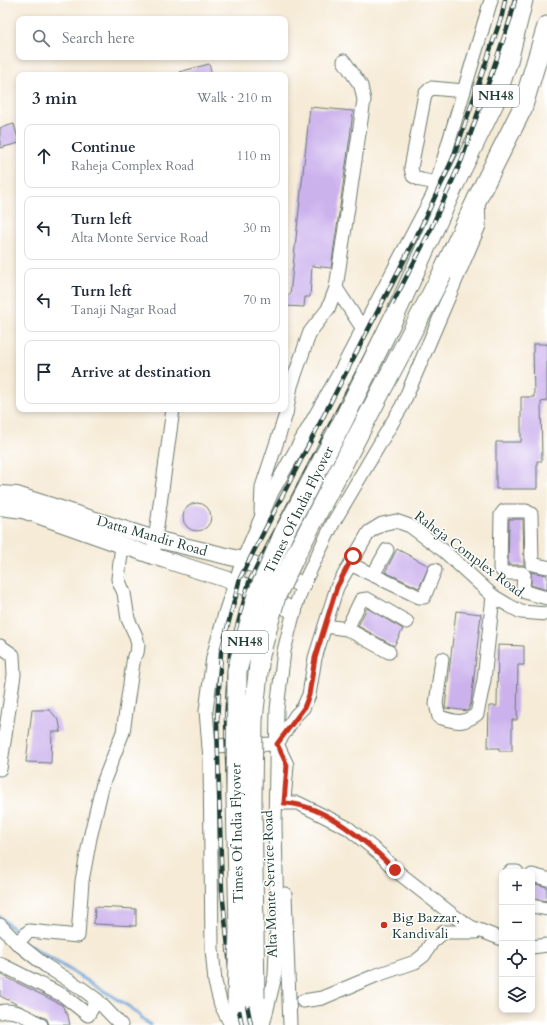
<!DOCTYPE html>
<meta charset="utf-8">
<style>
:root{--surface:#fff;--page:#f2f2f3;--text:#1f2937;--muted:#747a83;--line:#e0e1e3}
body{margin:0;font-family:Cardo,serif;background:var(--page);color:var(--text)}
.controls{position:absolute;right:12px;bottom:12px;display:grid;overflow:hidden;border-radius:8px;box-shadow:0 2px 6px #0003}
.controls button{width:36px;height:36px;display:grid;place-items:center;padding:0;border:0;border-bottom:1px solid var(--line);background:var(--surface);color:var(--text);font:20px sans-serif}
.stop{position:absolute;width:12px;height:12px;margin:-9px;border:3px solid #c8321e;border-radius:50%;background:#fff}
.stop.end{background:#c8321e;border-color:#fff;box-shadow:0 1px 4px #0008}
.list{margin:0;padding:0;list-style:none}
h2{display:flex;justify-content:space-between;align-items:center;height:52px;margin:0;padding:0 16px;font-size:17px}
h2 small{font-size:13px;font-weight:400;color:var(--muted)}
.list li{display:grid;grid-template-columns:26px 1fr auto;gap:12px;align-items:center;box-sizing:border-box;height:64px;margin:0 8px 8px;padding:0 8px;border:1px solid var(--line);border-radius:8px}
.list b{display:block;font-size:15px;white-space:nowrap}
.list p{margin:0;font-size:13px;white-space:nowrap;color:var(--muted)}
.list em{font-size:13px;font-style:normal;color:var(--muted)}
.icon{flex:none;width:22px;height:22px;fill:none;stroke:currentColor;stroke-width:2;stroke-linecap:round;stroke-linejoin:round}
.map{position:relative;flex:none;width:547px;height:1025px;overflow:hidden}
.search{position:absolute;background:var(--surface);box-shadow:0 2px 6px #0003;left:16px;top:16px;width:272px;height:44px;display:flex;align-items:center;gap:10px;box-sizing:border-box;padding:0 14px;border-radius:8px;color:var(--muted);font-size:15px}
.panel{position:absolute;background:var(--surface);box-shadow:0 2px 6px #0003;left:16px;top:72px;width:272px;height:340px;border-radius:8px}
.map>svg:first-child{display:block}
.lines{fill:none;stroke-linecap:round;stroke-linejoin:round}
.stream{stroke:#65a0d5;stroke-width:3.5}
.building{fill:#ccb2ed}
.minor-casing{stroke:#6a7a6d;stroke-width:15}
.major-casing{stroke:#6a7a6d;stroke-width:18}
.highway-casing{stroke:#6a7a6d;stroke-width:21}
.minor{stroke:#fff;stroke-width:13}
.major{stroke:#fff;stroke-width:16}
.highway{stroke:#fff;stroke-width:19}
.rail-casing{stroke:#1f3d34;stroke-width:4.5}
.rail{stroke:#fff;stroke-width:3;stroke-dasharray:9;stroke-linecap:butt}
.highway-bridge-casing{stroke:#6a7a6d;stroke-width:21;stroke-linecap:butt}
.highway-bridge{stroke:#fff;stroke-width:19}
.route{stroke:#c8321e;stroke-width:5}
.poi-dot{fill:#c8321e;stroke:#fff;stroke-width:1.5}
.labels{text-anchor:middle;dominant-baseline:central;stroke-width:3;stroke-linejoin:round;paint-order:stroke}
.shield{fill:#fff;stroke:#627771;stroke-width:1}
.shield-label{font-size:13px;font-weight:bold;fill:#1f3d34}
.street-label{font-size:14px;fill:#1f3d34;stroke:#fff}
.poi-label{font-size:14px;fill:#1f3d34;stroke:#fff;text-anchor:start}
</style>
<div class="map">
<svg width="547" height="1025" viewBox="0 0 547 1025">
<rect width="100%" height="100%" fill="#fff"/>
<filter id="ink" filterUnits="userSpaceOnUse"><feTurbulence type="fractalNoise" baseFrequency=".025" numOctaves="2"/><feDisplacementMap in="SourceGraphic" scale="8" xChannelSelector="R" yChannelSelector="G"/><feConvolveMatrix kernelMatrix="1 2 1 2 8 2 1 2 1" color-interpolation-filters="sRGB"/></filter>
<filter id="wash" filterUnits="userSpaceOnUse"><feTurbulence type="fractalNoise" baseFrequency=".012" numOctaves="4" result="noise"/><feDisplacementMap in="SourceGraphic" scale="16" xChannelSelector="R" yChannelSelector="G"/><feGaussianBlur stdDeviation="0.9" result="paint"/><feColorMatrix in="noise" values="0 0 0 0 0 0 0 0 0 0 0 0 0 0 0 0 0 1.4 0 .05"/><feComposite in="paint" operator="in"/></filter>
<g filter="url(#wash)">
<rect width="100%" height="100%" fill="#f6ebd7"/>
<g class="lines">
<g class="stream">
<polyline points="0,917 21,936"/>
<polyline points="31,946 130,1007 150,1025"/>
</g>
</g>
<g id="blocks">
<g class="building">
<polygon points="209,64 212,75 180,75 179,72"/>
<polygon points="310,107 353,111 350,137 331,268 312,266 310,297 305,297 304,307 285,306 285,295 290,295"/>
<polygon points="14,124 19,143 0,148 0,128"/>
<polygon points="533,344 547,344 547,401 541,402 542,461 537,461 537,489 496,489 496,442 521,442 521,397 534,397"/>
<circle cx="197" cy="517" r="14"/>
<polygon points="509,519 523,519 524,565 508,565"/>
<polygon points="397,549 429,566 419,588 385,572"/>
<polygon points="531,572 547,575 547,590 531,585"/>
<polygon points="367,608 403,629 394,646 358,626"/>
<polygon points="456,611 481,614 471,703 468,711 445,708"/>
<polygon points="498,645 524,646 524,665 518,665 517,720 512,720 512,751 499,751 499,748 488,748 489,706 497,706"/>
<polygon points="32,710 50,710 59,721 61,732 52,732 51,763 26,762"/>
<polygon points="532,883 547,887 547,901 532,898"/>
<polygon points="95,907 136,909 136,926 94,924"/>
<polygon points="0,974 62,1005 68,1016 70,1025 49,1025 47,1019 0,996"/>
</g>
</g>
</g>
<g filter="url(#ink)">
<use href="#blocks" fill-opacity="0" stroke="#6a7a6d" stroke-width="1"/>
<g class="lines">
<g class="minor-casing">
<g id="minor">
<polyline points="437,183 421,180 413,176 411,168 425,94 431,88 464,91"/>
<polyline points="336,288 363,329"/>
<polyline points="261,511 262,487 286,414 291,386 310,332 328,309 336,288 364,100 361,86 344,61"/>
<polyline points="154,548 173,409"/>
<polyline points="350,564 419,597 424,597 435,570"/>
<polyline points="547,567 532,564 531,514 526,511 504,511 501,515 500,568 504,573 522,573 524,575 523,589 525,592 547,598"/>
<polyline points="373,575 387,550"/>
<polyline points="325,626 347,629 389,652"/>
<polyline points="347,629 361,600 367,599 407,622"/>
<polyline points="0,646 13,655 14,675 0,769"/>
<path d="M442 659 436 704 439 717C456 722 462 725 477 714L484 680 493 596"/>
<polyline points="277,744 296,715 303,708 309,695 315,658 337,587 369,532 382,524 396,521 410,526 444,551 493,596 508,605 521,612 547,614"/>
<polyline points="209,746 277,744"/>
<polyline points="279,748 287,765 284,800"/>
<polyline points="284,803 298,803 348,828 380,854 395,870 454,916 471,927 502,939"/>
<polyline points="510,872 517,872"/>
<polyline points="532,875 547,879"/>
<polyline points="285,894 290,1025"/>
<polyline points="532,906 547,909"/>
<polyline points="0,925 17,943 46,966 81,988 97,1000 121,1025"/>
<polyline points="17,943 29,931 78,936 82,881 90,838 103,783 123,732 134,656 137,653 138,645 136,636 128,619 124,593 118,579 122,545"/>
<polyline points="532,947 547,945"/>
<polyline points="0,964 64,996 88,1015 97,1000"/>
<polyline points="303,1001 322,998 377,975 415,962 424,955 432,942 444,932 476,932"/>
<path d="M0 1012C13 1008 31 1018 41 1025"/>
<polyline points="231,1025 221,1005 215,982 212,949 210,759 206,711 213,657 226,610 243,560 272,492 340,372 433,195 491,0"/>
<polyline points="263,1025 275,976 277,923 275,825 277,709 284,651 294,611 303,585 333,523 402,406 479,226 478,200"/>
</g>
</g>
<g class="major-casing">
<g id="major">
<polyline points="0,494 17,495 155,539 243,560 303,585"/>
<polyline points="0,507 23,510 153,556 235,582 294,611"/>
</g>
</g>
<g class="highway-casing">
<g id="highway">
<polyline points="442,274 478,197 522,109 547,26"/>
<polyline points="395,315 454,185 494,103 508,61 523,0"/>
<polyline points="255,998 256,1025"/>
<polyline points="237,1001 237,1025"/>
</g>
</g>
<use href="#minor" class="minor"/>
<use href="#major" class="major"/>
<use href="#highway" class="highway"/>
<g class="rail-casing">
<g id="rail">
<polyline points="242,1025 230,966 222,891 217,722 221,652 240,578 420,229 454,156 502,15 505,0"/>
<polyline points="251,1025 239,964 231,890 226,722 230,653 249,582 429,233 462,159 511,17 515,0"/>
</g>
</g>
<use href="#rail" class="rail"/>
<g class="highway-bridge-casing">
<g id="highway-bridge">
<polyline points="255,998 252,800 253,720 260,655 276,596 295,556 442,274"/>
<polyline points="237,1001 239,929 236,796 237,671 257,595 284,533 341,425 395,315"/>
</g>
</g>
<use href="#highway-bridge" class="highway-bridge"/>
</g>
</g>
<g class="lines" filter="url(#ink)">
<path class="route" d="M353 556 337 587 315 658 309 695 304 708 277 744 287 765 284 803C324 804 368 842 395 870"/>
</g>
<circle class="poi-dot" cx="384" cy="925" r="4"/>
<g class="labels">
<g class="shield">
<rect x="473" y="85" width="46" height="22" rx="3"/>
<rect x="222" y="631" width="46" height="22" rx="3"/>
</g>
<g class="shield-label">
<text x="496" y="96">NH48</text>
<text x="245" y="642">NH48</text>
</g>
<g class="street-label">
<text transform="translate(299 510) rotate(-64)">Times Of India Flyover</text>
<text transform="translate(152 536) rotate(16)">Datta Mandir Road</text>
<text transform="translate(469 554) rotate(37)">Raheja Complex Road</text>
<text transform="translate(237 833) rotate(-91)">Times Of India Flyover</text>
<text transform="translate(270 884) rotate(-92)">Alta Monte Service Road</text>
</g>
<g class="poi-label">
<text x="392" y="917">Big Bazzar,<tspan x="392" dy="16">Kandivali</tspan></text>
</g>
</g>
</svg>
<div class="controls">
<button>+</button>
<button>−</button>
<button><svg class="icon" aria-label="locate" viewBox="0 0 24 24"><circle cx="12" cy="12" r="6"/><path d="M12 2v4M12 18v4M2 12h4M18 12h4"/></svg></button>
<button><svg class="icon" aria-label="layers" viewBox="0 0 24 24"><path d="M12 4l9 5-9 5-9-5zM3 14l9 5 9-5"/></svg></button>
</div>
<div class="stop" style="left:353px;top:556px"></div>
<div class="stop end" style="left:395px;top:870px"></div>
<div class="search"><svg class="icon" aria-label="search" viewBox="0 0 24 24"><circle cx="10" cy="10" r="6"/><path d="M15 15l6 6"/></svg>Search here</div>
<section class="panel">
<h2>3 min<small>Walk · 210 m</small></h2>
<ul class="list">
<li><svg class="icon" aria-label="ahead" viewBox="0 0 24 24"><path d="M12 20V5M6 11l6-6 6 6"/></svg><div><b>Continue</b><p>Raheja Complex Road</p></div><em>110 m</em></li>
<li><svg class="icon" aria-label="left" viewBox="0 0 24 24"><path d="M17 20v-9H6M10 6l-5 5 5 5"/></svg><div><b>Turn left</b><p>Alta Monte Service Road</p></div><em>30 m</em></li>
<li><svg class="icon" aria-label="left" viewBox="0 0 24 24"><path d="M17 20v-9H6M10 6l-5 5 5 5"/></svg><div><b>Turn left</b><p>Tanaji Nagar Road</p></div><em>70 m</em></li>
<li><svg class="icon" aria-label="arrive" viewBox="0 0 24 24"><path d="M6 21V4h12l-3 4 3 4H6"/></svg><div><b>Arrive at destination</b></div></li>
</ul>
</section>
</div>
